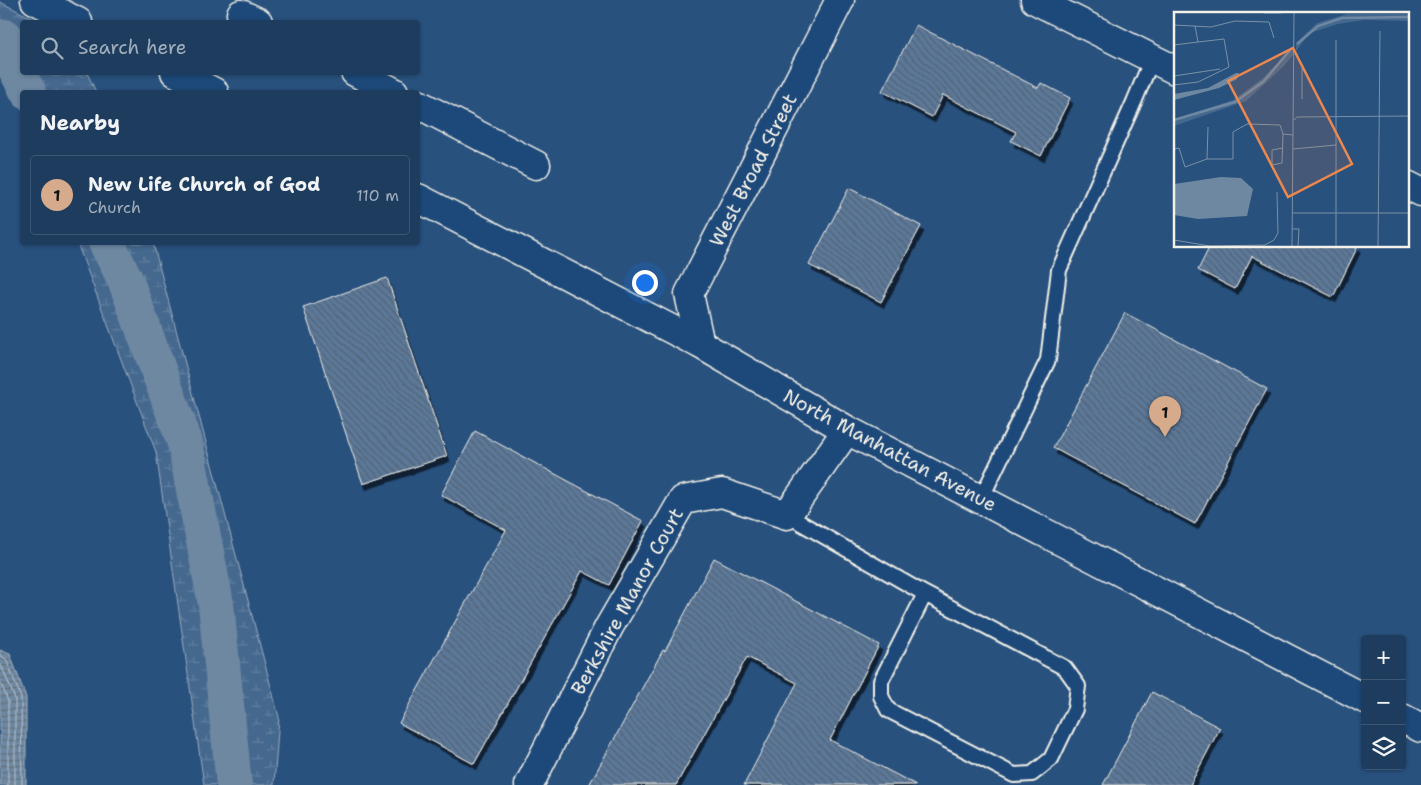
<!DOCTYPE html>
<meta charset="utf-8">
<style>
:root{--surface:#1e3d5e;--page:#264464;--text:#f1f3f6;--muted:#a1aebc;--line:#3c5673;--accent:#d6ab8b}
body{margin:0;font-family:"Shantell Sans",sans-serif;background:var(--page);color:var(--text)}
.controls{position:absolute;right:15px;bottom:15px;display:grid;overflow:hidden;border-radius:5px;box-shadow:0 1px 4px #0004}
.controls button{width:45px;height:45px;display:grid;place-items:center;padding:0;border:0;border-bottom:1px solid var(--line);background:var(--surface);color:var(--text);font:25px sans-serif}
.you{position:absolute;left:644px;top:282px;width:18px;height:18px;margin:-12px;border:4px solid #fff;border-radius:50%;background:#1a73e8;box-shadow:0 0 0 8px #1a73e833}
.badge{display:grid;place-items:center;width:32px;height:32px;border-radius:50%;background:var(--accent);color:#111;font-size:16px;font-weight:700}
.pin{position:absolute;translate:-50% -41px;filter:drop-shadow(0 1px 2px #0008)}
.pin::after{content:'';position:absolute;top:26px;width:18px;height:15px;background:inherit;clip-path:polygon(0 0,100% 0,50% 100%)}
.list{margin:0;padding:0;list-style:none}
h2{display:flex;justify-content:space-between;align-items:center;height:65px;margin:0;padding:0 20px;font-size:21px}
h2 small{font-size:16px;font-weight:400;color:var(--muted)}
.list li{display:grid;grid-template-columns:32px 1fr auto;gap:15px;align-items:center;box-sizing:border-box;height:80px;margin:0 10px 10px;padding:0 10px;border:1px solid var(--line);border-radius:5px}
.list b{display:block;font-size:19px;white-space:nowrap}
.list p{margin:0;font-size:16px;white-space:nowrap;color:var(--muted)}
.list em{font-size:16px;font-style:normal;color:var(--muted)}
.icon{flex:none;width:28px;height:28px;fill:none;stroke:currentColor;stroke-width:2;stroke-linecap:round;stroke-linejoin:round}
.map{position:relative;flex:none;width:1421px;height:785px;overflow:hidden}
.search{position:absolute;background:var(--surface);box-shadow:0 1px 4px #0004;left:20px;top:20px;width:400px;height:55px;display:flex;align-items:center;gap:12px;box-sizing:border-box;padding:0 18px;border-radius:5px;color:var(--muted);font-size:19px}
.panel{position:absolute;background:var(--surface);box-shadow:0 1px 4px #0004;left:20px;top:90px;width:400px;height:155px;border-radius:5px}
.map>svg:first-child{display:block}
.wetland{fill:url(#wetland-marsh);stroke:#9cacbb}
.water{fill:url(#water-rules);stroke:#a4b2be}
.lines{fill:none;stroke-linecap:round;stroke-linejoin:round}
.shore{stroke:#bec7cc;stroke-width:1}
.canal{stroke:#6e88a2;stroke-width:36}
.building{fill:url(#building-back-hatch);stroke:#f4f1e8;filter:url(#shadow)}
.service-casing{stroke:#f4f1e8;stroke-width:18}
.minor-casing{stroke:#f4f1e8;stroke-width:31}
.tertiary-casing{stroke:#f4f1e8;stroke-width:31}
.service{stroke:#1f4a7a;stroke-width:14}
.minor{stroke:#1f4a7a;stroke-width:28}
.tertiary{stroke:#1f4a7a;stroke-width:28}
.labels{text-anchor:middle;dominant-baseline:central;stroke-width:4;stroke-linejoin:round;paint-order:stroke}
.street-label{font-size:19px;fill:#f4f1e8;stroke:#1f4a7a}
.inset-river{fill:none;stroke:#6e88a2;stroke-width:2.5}
.inset-road{fill:none;stroke:#7a91a8;stroke-width:1}
.view{fill:#ec874e;fill-opacity:0.15;stroke:#ec874e;stroke-width:2.5}
.inset-edge{fill:none;stroke:#f4f1e8;stroke-width:2.5}
</style>
<div class="map">
<svg width="1421" height="785" viewBox="0 0 1421 785">
<defs>
<pattern id="wetland-marsh" width="20" height="14" patternUnits="userSpaceOnUse" patternTransform="scale(1.25)"><rect width="20" height="14" fill="#45688e"/><path d="M1 5h8M5 5V1M11 12h8M15 12V8" fill="none" stroke="#607e9e"/></pattern>
<pattern id="water-rules" width="6" height="5" patternUnits="userSpaceOnUse" patternTransform="scale(1.25)"><rect width="6" height="5" fill="#6e88a2"/><path d="M0 2.5h6" fill="none" stroke="#5f6e7d"/></pattern>
<pattern id="building-back-hatch" width="6" height="6" patternUnits="userSpaceOnUse" patternTransform="scale(1.25)"><rect width="6" height="6" fill="#5b7899"/><path d="M-1 5l2 2M0 0l6 6M5-1l2 2" fill="none" stroke="#536274"/></pattern>
<filter id="shadow"><feDropShadow dx="3" dy="5.5" stdDeviation="0" flood-color="#0009"/></filter>
</defs>
<rect width="100%" height="100%" fill="#28517e"/>
<filter id="ink" filterUnits="userSpaceOnUse"><feTurbulence type="fractalNoise" baseFrequency=".02" numOctaves="2"/><feDisplacementMap in="SourceGraphic" scale="10" xChannelSelector="R" yChannelSelector="G"/><feConvolveMatrix kernelMatrix="1 2 1 2 8 2 1 2 1" color-interpolation-filters="sRGB"/></filter>
<g filter="url(#ink)">
<g class="wetland">
<polygon points="0,2 40,22 22,22 22,72 87,73 96,92 22,92 22,100 0,36"/>
<polygon points="77,243 153,243 279,717 274,785 204,785 156,452"/>
</g>
<polygon class="water" points="0,650 10,654 26,697 26,785 0,785"/>
<g class="lines">
<g class="shore">
<polyline points="0,655 6,659 21,698 22,785"/>
<polyline points="0,662 15,699 15,785"/>
<polyline points="0,681 8,701 8,785"/>
</g>
<g class="canal">
<polyline points="5,37 11,60 28,92"/>
<polyline points="106,242 125,279 185,443 216,604 234,785"/>
</g>
</g>
<g class="building">
<polygon points="916,25 1038,88 1041,83 1070,98 1041,156 1011,141 1016,132 943,95 932,117 882,91"/>
<polygon points="849,188 921,226 881,302 809,265"/>
<polygon points="1210,246 1358,246 1333,297 1252,256 1235,289 1198,270"/>
<polygon points="387,278 447,456 363,484 303,307"/>
<polygon points="1125,313 1267,389 1195,524 1053,448"/>
<polygon points="475,431 643,521 609,585 582,571 474,764 399,723 506,530 441,495"/>
<polygon points="714,558 879,645 830,740 916,785 744,785 797,683 747,657 676,785 589,785 663,650 665,651"/>
<polygon points="1152,692 1220,728 1190,785 1103,785"/>
</g>
<g class="lines">
<g class="service-casing">
<g id="service">
<polyline points="981,499 1048,360 1059,270 1134,102 1152,59"/>
<polyline points="787,515 925,594 1065,668 1078,686 1075,709 1051,759 1032,774 1014,775 888,710 881,696 881,681 925,594"/>
</g>
</g>
<g class="minor-casing">
<g id="minor">
<polyline points="1035,0 1175,70"/>
<polyline points="241,14 258,22"/>
<polyline points="355,72 394,92"/>
<polyline points="418,104 536,165"/>
<polyline points="1407,185 1421,192"/>
<polyline points="700,344 689,294 840,0"/>
<polyline points="529,785 609,627 683,500 722,493 787,515 847,430"/>
</g>
</g>
<g class="tertiary-casing">
<g id="tertiary">
<polyline points="35,0 78,22"/>
<polyline points="175,72 214,92"/>
<polyline points="418,198 700,344 847,430 1365,699"/>
<polyline points="1402,718 1421,728"/>
</g>
</g>
<use href="#service" class="service"/>
<use href="#minor" class="minor"/>
<use href="#tertiary" class="tertiary"/>
</g>
</g>
<g class="labels">
<g class="street-label">
<text transform="translate(753 170) rotate(-63)">West Broad Street</text>
<text transform="translate(890 450) rotate(28)">North Manhattan Avenue</text>
<text transform="translate(627 601) rotate(-61)">Berkshire Manor Court</text>
</g>
</g>
<g transform="translate(1174 12)">
<rect width="235" height="235" fill="#28517e"/>
<path d="M173 2H235V9L190 8 164 12 136 21 122 39V31L143 11ZM119 35V43L109 55 72 89 0 114V107L59 88 88 67Z" fill="#45688e"/>
<path d="M62 61H65L63 67 45 76 0 88V82L34 76ZM47 165 67 166 79 177 73 204 24 207 0 203V172Z" fill="#6e88a2"/>
<path class="inset-river" d="M123 32 144 14 168 6 235 5M0 108 61 90 90 69 116 38"/>
<path class="inset-road" d="M90 1H107M0 13 37 15 61 9 95 10 100 26M0 33 24 30M0 64 46 57M0 73 24 70 55 55 50 27 24 30 21 14M128 87V56M120 108 123 105 235 104M109 136 98 138V153L108 151 109 122M0 137 5 136 11 155 33 147H59V120L73 112 106 113 109 122 119 123M119 137 162 133M33 147 34 115M118 201H235M118 217H125L124 234M0 228 36 234 91 233 100 228 104 221 103 180M118 234 120 1M162 234V28M204 234 206 19"/>
<path class="view" d="M119 36 178 152 114 185 54 69Z"/>
<rect width="235" height="235" class="inset-edge"/>
</g>
</svg>
<div class="controls">
<button>+</button>
<button>−</button>
<button><svg class="icon" aria-label="layers" viewBox="0 0 24 24"><path d="M12 4l9 5-9 5-9-5zM3 14l9 5 9-5"/></svg></button>
</div>
<div class="you"></div>
<div class="pin badge" style="left:1165px;top:437px">1</div>
<div class="search"><svg class="icon" aria-label="search" viewBox="0 0 24 24"><circle cx="10" cy="10" r="6"/><path d="M15 15l6 6"/></svg>Search here</div>
<section class="panel">
<h2>Nearby<small></small></h2>
<ul class="list">
<li><span class="badge">1</span><div><b>New Life Church of God</b><p>Church</p></div><em>110 m</em></li>
</ul>
</section>
</div>
